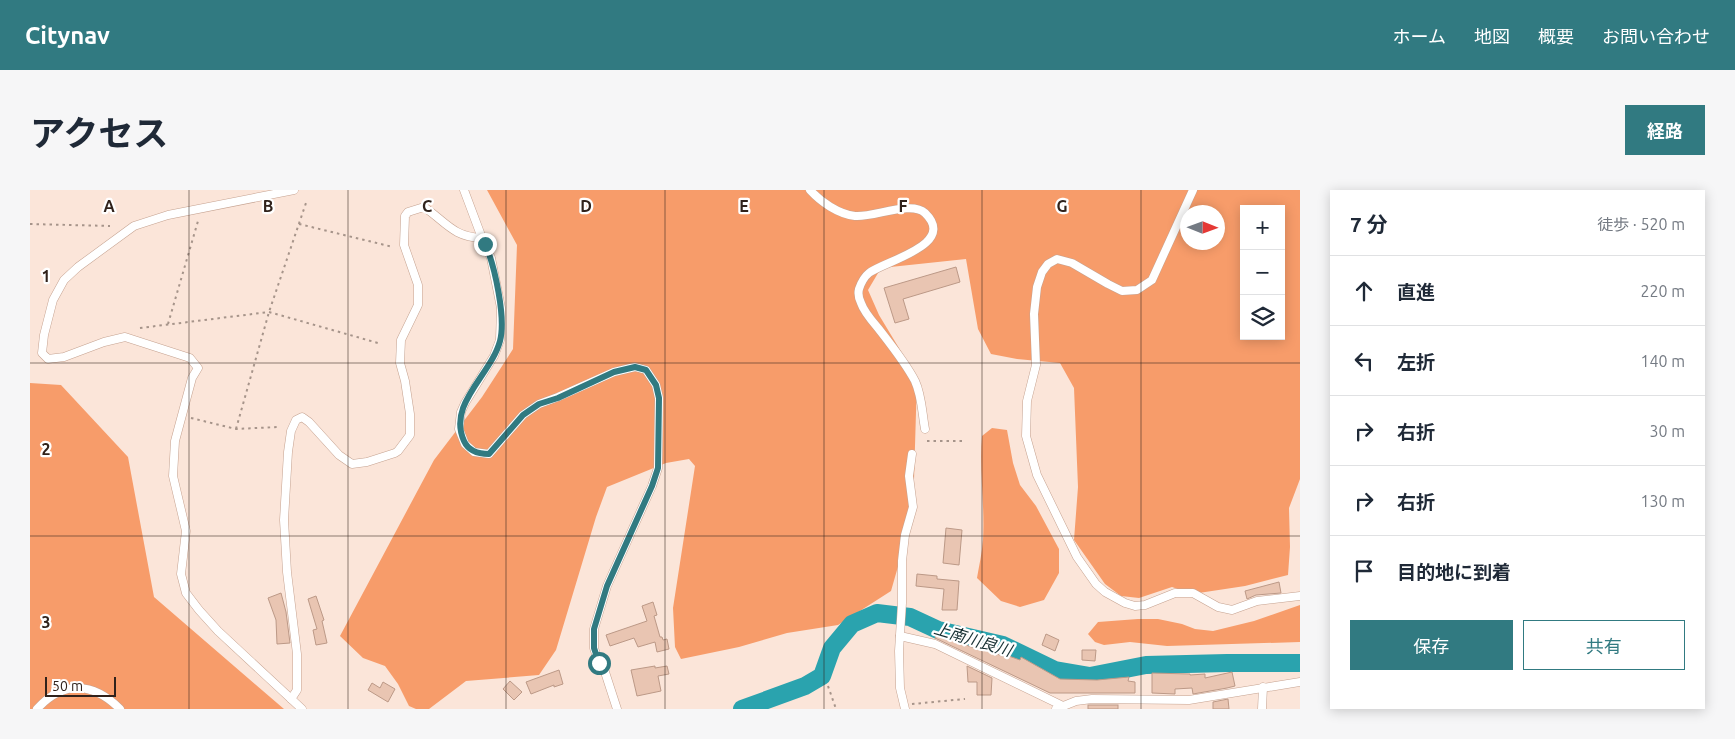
<!DOCTYPE html>
<html lang="ja">
<meta charset="utf-8">
<style>
:root{--surface:#fff;--page:#f6f6f7;--text:#1f2937;--muted:#747a83;--line:#e0e1e3;--accent:#317a81}
body{margin:0;font-family:Ubuntu,"Noto Sans JP",sans-serif;background:var(--page);color:var(--text)}
.controls{position:absolute;right:15px;top:15px;display:grid;overflow:hidden;border-radius:0px;box-shadow:0 2px 12px #0003}
.controls button{width:45px;height:45px;display:grid;place-items:center;padding:0;border:0;border-bottom:1px solid var(--line);background:var(--surface);color:var(--text);font:25px sans-serif}
.compass{position:absolute;left:1150px;top:15px;width:45px;height:45px;border-radius:50%;background:var(--surface);box-shadow:0 2px 12px #0003;rotate:91deg}
.scale{position:absolute;left:15px;bottom:12px;width:71px;box-sizing:border-box;padding-left:5px;border:2px solid #30221b;border-top:0;font-size:14px;line-height:18px;white-space:nowrap;color:#30221b;-webkit-text-stroke:4px #fff;paint-order:stroke}
.stop{position:absolute;width:15px;height:15px;margin:-11px;border:4px solid #317a81;border-radius:50%;background:#fff}
.stop.end{background:#317a81;border-color:#fff;box-shadow:0 1px 5px #0008}
.list{margin:0;padding:0;list-style:none}
h2{display:flex;justify-content:space-between;align-items:center;height:65px;margin:0;padding:0 20px;font-size:21px}
h2 small{font-size:16px;font-weight:400;color:var(--muted)}
.list li{display:grid;grid-template-columns:32px 1fr auto;gap:15px;align-items:center;box-sizing:border-box;height:70px;padding:0 20px;border-top:1px solid var(--line)}
.list b{display:block;font-size:19px;white-space:nowrap}
.list em{font-size:16px;font-style:normal;color:var(--muted)}
.actions{display:flex;gap:10px;padding:15px 20px}
.actions a{flex:1;padding:11px 0;border:1px solid var(--accent);border-radius:0px;text-align:center;font-size:18px;color:var(--accent)}
.actions .main{background:var(--accent);color:#fff}
.icon{flex:none;width:28px;height:28px;fill:none;stroke:currentColor;stroke-width:2;stroke-linecap:round;stroke-linejoin:round}
.map{position:relative;flex:none;width:1270px;height:519px;overflow:hidden;border-radius:0px}
header{display:flex;align-items:center;gap:30px;box-sizing:border-box;height:70px;padding:0 25px;background:var(--accent);color:#fff}
header strong{font-size:24px}
nav{display:flex;gap:28px;margin-inline-start:auto;font-size:18px}
.intro{display:flex;align-items:center;justify-content:space-between;box-sizing:border-box;height:120px;padding:0 30px}
h1{margin:0;font-size:35px}
.button{padding:12px 22px;border-radius:0px;background:var(--accent);color:#fff;font-size:18px;font-weight:700}
main{display:flex;gap:30px;padding:0 30px}
aside{flex:1;background:var(--surface);border-radius:0px;box-shadow:0 2px 12px #0003}
.map>svg:first-child{display:block}
.forest{fill:#f79c6a;fill-rule:evenodd}
.lines{fill:none;stroke-linecap:round;stroke-linejoin:round}
.river{stroke:#2aa3ae;stroke-width:18}
.building{fill:#e9c5b2;stroke:#bc9987}
.minor-casing{stroke:#c5a290;stroke-width:9}
.path{stroke:#a6948a;stroke-width:2;stroke-dasharray:2.5 4;stroke-linecap:butt}
.minor{stroke:#fff;stroke-width:8}
.route{stroke:#317a81;stroke-width:6}
.grid{fill:none;stroke:#30221b;stroke-width:1;stroke-opacity:0.55}
.labels{text-anchor:middle;dominant-baseline:central;stroke-width:4.5;stroke-linejoin:round;paint-order:stroke}
.water-label{font-size:16px;font-style:italic;fill:#152e31;stroke:#fff}
.grid-label{font-size:16px;text-anchor:middle;font-weight:bold;fill:#30221b;stroke:#fff;stroke-width:4.5;stroke-linejoin:round;paint-order:stroke}
</style>
<header>
<strong>Citynav</strong>
<nav><a>ホーム</a><a>地図</a><a>概要</a><a>お問い合わせ</a></nav>
</header>
<div class="intro"><h1>アクセス</h1><a class="button">経路</a></div>
<main>
<div class="map">
<svg width="1270" height="519" viewBox="0 0 1270 519">
<rect width="100%" height="100%" fill="#fbe5d9"/>
<g class="forest">
<path d="M457 0H1270V289L1259 318 1260 357 1258 385 1215 396 1162 404 1142 397 1109 408 1091 406 1075 394 1044 350 1048 297 1044 198 1030 173 987 169 961 164 948 139 936 69 851 78 838 100 849 125 887 188 883 324 861 401 808 435 757 443 709 457 651 469 645 457 643 418 665 276 659 269 636 273 577 297 566 327 526 460 509 485 436 491 399 519H386L379 516 368 494 355 476 333 468 310 446 404 270 452 207 483 159 487 55ZM1214 19H1251V146H1214ZM1158 22H1188V52H1158Z"/>
<polygon points="0,193 31,195 98,267 124,407 254,519 0,519"/>
<path d="M962 238 977 240 983 273 990 295 1006 316 1029 359V383L1014 410 990 417 971 411 947 388C949 376 952 363 953 350 955 315 949 280 952 246Z"/>
<polygon points="1270,415 1270,452 1137,456 1100,452 1074,455 1065,452 1058,444 1068,432 1108,429 1128,429 1152,434 1165,439 1183,441 1224,431"/>
</g>
<g class="lines">
<polyline class="river" points="712,519 775,496 792,486 802,458 822,434 847,423 880,427 908,440 973,455 1025,480 1060,486 1116,475 1197,473 1270,473"/>
</g>
<g class="building">
<polygon points="926,77 930,92 873,109 879,129 865,133 854,98"/>
<polygon points="916,338 932,340 929,375 913,373"/>
<polygon points="887,384 907,386 907,389 929,391 927,420 912,420 914,399 886,396"/>
<polygon points="1249,392 1251,403 1226,405 1217,409 1215,401"/>
<polygon points="251,403 256,422 260,453 247,454 246,430 238,408"/>
<polygon points="286,406 294,430 292,431 297,453 286,455 283,440 287,439 278,409"/>
<polygon points="623,412 627,425 624,426 630,447 632,447 633,450 637,449 639,459 627,462 625,452 608,457 604,448 580,456 576,445 617,431 612,416"/>
<polygon points="907,444 944,458 946,455 967,465 967,464 975,467 976,465 990,470 991,467 1030,489 1067,490 1099,487 1098,491 1105,492 1105,503 1020,503 905,448"/>
<polygon points="1016,444 1029,450 1025,461 1012,455"/>
<polygon points="1052,460 1066,460 1065,471 1052,470"/>
<polygon points="625,476 625,478 637,476 639,484 628,486 631,501 607,506 601,480"/>
<polygon points="937,476 962,488 961,505 947,505 947,492 938,492"/>
<polygon points="529,480 533,494 524,497 524,495 501,504 496,492"/>
<polygon points="1202,482 1205,496 1197,498 1163,504 1162,498 1145,499 1145,504 1122,503 1122,483 1160,484 1160,485 1175,484 1175,488"/>
<polygon points="480,491 492,502 484,510 473,499"/>
<polygon points="353,492 365,499 358,512 338,500 342,493 350,498"/>
<polygon points="1198,509 1199,519 1183,519 1183,512"/>
<rect x="1058" y="515" width="30" height="4"/>
</g>
<g class="lines">
<g class="minor-casing">
<g id="minor">
<polyline points="264,0 138,25 104,36 48,77 34,90 23,110 14,145 12,163 18,169 34,167 74,152 95,147 160,168 168,178 162,188 145,251 143,286 156,341 151,384 156,403 169,420 188,441 272,519"/>
<polyline points="434,0 452,48 461,68 471,118 470,150 464,166 435,213 431,222 429,239 435,254 444,262 459,264 493,225 509,214 528,207 584,182 605,177 616,180 626,195 629,208 628,278 622,296 577,396 564,439 564,458 569,473 574,479 587,519"/>
<path d="M780 0C791 12 808 24 825 26 843 28 881 10 895 23 928 55 854 71 839 83 834 87 831 93 829 99 828 103 829 109 831 113 834 122 842 131 848 138 861 155 875 172 885 191 892 206 892 223 895 239"/>
<polyline points="1163,0 1122,90 1107,100 1092,101 1078,94 1042,73 1027,69 1018,74 1012,82 1007,97 1004,124 1006,175 997,211 996,246 1007,285 1047,367 1066,394 1075,402 1095,413 1105,416 1115,415 1145,403 1163,403 1188,417 1202,420 1227,411 1270,406"/>
<polyline points="870,446 905,454 1033,516"/>
<path d="M261 509 267 500V464L257 382 254 330 258 262 261 241 266 230 272 227 279 232 309 265 322 274 337 272 365 263 368 261 380 245V224L375 191 370 173 371 150 388 115V95L374 55 375 26 378 22 394 17C416 32 423 47 452 48"/>
<path d="M7 519C33 490 63 492 90 519"/>
<polyline points="875,519 870,498 869,461 872,413 872,371 875,345 883,317 879,286 882,264"/>
<polyline points="1026,519 1046,511 1062,509 1159,510 1270,492"/>
<polyline points="1232,519 1233,497"/>
</g>
</g>
<g class="path">
<polyline points="0,34 80,36"/>
<polyline points="269,34 363,57"/>
<polyline points="138,134 168,31"/>
<polyline points="110,138 239,122 348,153"/>
<polyline points="161,228 206,239 248,237"/>
<polyline points="206,239 239,122 277,10"/>
<polyline points="897,251 934,251"/>
<polyline points="798,496 806,519"/>
<polyline points="882,514 935,509"/>
</g>
<use href="#minor" class="minor"/>
</g>
<g class="lines">
<path class="route" d="M455 54C465 76 476 128 470 151 461 185 417 214 434 251 439 262 449 264 459 264L493 225 509 214 528 208 584 182 605 177 616 180 626 195 629 208 628 278 622 296 577 396 564 439V458L569 473"/>
</g>
<path class="grid" d="M159 0V519M318 0V519M476 0V519M635 0V519M794 0V519M952 0V519M1111 0V519M0 173H1270M0 346H1270"/>
<g class="labels">
<g class="water-label">
<text transform="translate(943 449) rotate(17)">上南川良川</text>
</g>
</g>
<g class="grid-label">
<text x="79" y="22">A</text>
<text x="238" y="22">B</text>
<text x="397" y="22">C</text>
<text x="556" y="22">D</text>
<text x="714" y="22">E</text>
<text x="873" y="22">F</text>
<text x="1032" y="22">G</text>
<text x="16" y="92">1</text>
<text x="16" y="265">2</text>
<text x="16" y="438">3</text>
</g>
</svg>
<div class="controls">
<button>+</button>
<button>−</button>
<button><svg class="icon" aria-label="layers" viewBox="0 0 24 24"><path d="M12 4l9 5-9 5-9-5zM3 14l9 5 9-5"/></svg></button>
</div>
<svg class="compass" viewBox="-18 -18 36 36"><path d="M0-13l5 13h-10z" fill="#e53935"/><path d="M0 13l5-13h-10z" fill="#747a83"/></svg>
<div class="scale">50 m</div>
<div class="stop" style="left:569px;top:473px"></div>
<div class="stop end" style="left:455px;top:54px"></div>
</div>
<aside>
<h2>7 分<small>徒歩 · 520 m</small></h2>
<ul class="list">
<li><svg class="icon" aria-label="ahead" viewBox="0 0 24 24"><path d="M12 20V5M6 11l6-6 6 6"/></svg><div><b>直進</b></div><em>220 m</em></li>
<li><svg class="icon" aria-label="left" viewBox="0 0 24 24"><path d="M17 20v-9H6M10 6l-5 5 5 5"/></svg><div><b>左折</b></div><em>140 m</em></li>
<li><svg class="icon" aria-label="right" viewBox="0 0 24 24"><path d="M7 20v-9h11M14 6l5 5-5 5"/></svg><div><b>右折</b></div><em>30 m</em></li>
<li><svg class="icon" aria-label="right" viewBox="0 0 24 24"><path d="M7 20v-9h11M14 6l5 5-5 5"/></svg><div><b>右折</b></div><em>130 m</em></li>
<li><svg class="icon" aria-label="arrive" viewBox="0 0 24 24"><path d="M6 21V4h12l-3 4 3 4H6"/></svg><div><b>目的地に到着</b></div></li>
</ul>
<div class="actions"><a class="main">保存</a><a>共有</a></div>
</aside>
</main>
